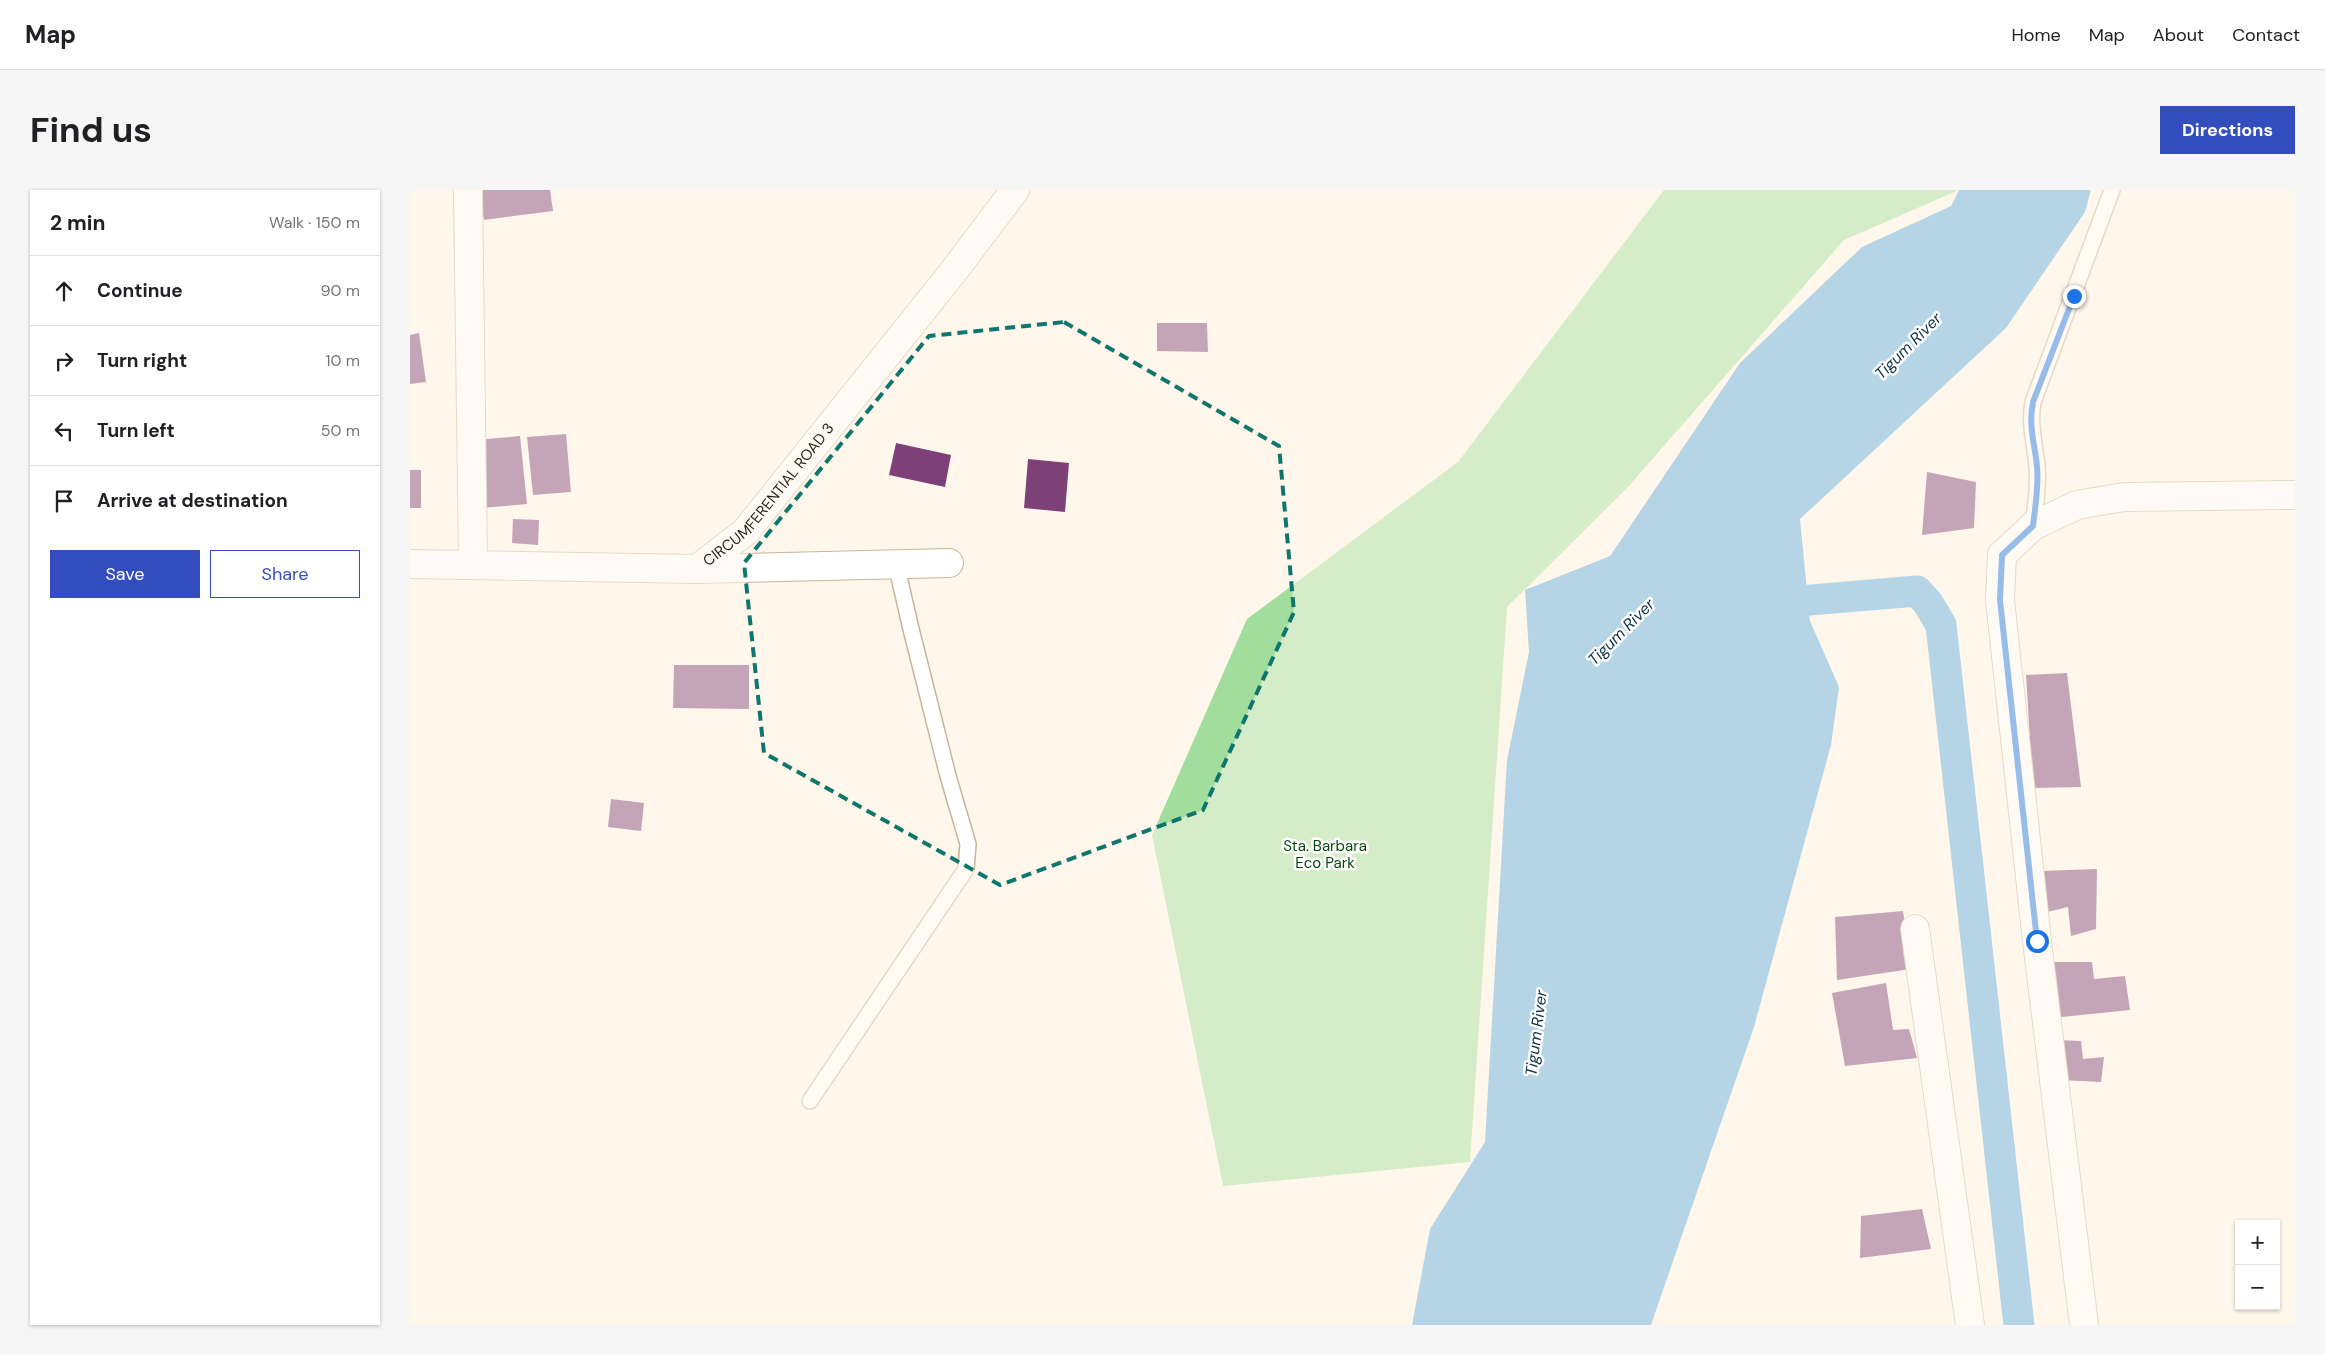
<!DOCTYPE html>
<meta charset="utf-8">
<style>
:root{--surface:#fff;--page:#f6f6f6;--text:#202124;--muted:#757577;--line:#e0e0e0;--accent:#334dbe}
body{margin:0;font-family:"DM Sans",sans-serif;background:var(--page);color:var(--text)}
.controls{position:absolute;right:15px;bottom:15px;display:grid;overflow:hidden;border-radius:0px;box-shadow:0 1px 4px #0004}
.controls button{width:45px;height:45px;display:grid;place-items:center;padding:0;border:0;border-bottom:1px solid var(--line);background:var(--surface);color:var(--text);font:25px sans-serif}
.stop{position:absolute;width:15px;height:15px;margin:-11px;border:4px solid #1a73e8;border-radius:50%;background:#fff}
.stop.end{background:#1a73e8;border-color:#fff;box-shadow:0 1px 5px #0008}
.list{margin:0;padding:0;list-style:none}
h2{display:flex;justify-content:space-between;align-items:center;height:65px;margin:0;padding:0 20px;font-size:21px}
h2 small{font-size:16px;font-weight:400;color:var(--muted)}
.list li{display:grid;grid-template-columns:32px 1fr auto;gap:15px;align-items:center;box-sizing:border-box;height:70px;padding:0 20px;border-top:1px solid var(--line)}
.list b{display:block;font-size:19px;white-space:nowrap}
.list em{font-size:16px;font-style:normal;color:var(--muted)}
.actions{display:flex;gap:10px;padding:15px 20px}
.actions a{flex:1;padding:11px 0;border:1px solid var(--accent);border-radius:0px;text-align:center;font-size:18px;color:var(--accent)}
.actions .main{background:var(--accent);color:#fff}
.icon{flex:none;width:28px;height:28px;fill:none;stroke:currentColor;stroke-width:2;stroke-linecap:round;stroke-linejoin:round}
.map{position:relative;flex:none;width:1885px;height:1135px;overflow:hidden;border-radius:0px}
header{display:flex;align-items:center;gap:30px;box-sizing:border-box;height:70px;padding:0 25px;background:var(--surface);border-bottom:1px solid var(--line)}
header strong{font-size:24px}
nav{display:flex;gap:28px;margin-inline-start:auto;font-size:18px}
.intro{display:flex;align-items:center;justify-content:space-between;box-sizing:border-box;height:120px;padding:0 30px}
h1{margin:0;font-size:35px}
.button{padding:12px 22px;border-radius:0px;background:var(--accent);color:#fff;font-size:18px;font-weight:700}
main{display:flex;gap:30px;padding:0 30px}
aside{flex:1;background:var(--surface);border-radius:0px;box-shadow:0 1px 4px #0004}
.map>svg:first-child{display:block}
.green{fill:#a1de9d}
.water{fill:#5cabe1}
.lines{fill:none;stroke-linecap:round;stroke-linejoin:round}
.canal{stroke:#5cabe1;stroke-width:31}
.building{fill:#7d4178}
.lane-casing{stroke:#c8b599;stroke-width:18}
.street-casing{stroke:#c8b599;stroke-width:30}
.secondary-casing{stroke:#c8b599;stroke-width:30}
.lane{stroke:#fff;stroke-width:15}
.street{stroke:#fff;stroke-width:28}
.secondary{stroke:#fff;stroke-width:28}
.route{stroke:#1a73e8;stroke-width:6}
.marked{fill:none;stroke:#0f766e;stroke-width:4;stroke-dasharray:10 6;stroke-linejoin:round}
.labels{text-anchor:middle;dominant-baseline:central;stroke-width:5;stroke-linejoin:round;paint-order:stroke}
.street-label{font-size:15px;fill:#251e13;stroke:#fff}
.park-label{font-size:15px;fill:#044807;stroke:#fff}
.water-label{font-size:16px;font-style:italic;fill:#0d3046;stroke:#fff}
</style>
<header>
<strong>Map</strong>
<nav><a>Home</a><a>Map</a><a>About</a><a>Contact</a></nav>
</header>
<div class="intro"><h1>Find us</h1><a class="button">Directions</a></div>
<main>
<aside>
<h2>2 min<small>Walk · 150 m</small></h2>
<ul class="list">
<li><svg class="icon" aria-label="ahead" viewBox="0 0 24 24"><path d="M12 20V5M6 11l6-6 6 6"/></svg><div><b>Continue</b></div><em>90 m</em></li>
<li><svg class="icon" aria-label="right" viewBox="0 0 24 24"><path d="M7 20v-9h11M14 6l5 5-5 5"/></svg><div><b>Turn right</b></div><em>10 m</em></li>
<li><svg class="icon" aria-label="left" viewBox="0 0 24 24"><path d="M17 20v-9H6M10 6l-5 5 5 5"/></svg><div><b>Turn left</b></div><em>50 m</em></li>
<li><svg class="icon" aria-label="arrive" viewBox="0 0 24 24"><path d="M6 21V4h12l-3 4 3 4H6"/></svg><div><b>Arrive at destination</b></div></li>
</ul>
<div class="actions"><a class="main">Save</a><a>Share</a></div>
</aside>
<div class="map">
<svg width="1885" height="1135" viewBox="0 0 1885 1135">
<rect width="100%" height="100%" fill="#fff7eb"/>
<polygon class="green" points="1254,0 1549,0 1434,50 1218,297 1097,417 1060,972 813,996 742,645 837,429 1048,272"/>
<polygon class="water" points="1549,0 1681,0 1675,22 1596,138 1390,329 1400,431 1429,497 1421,555 1344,837 1241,1135 1002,1135 1020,1039 1075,952 1097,570 1119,462 1115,400 1200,366 1330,173 1452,57 1541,16"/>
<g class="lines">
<polyline class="canal" points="1354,414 1507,401 1518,413 1531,435 1609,1135"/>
</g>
<g class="building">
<polygon points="69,0 140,0 143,21 74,30"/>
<polygon points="747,133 797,133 798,162 747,161"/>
<polygon points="9,143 16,192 0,194 0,145"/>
<polygon points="156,244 161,302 123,305 117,247"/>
<polygon points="110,246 117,314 72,318 65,250"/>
<polygon points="486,253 541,265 535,297 479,285"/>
<polygon points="618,269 659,273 655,322 614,318"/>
<rect x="0" y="280" width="11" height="38"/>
<polygon points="1517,282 1566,292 1564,338 1512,345"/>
<polygon points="103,329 129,330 128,355 102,353"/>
<polygon points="264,475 339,475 339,519 263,518"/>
<polygon points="1657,483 1671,597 1623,598 1616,485"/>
<polygon points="201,609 234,613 231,641 198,637"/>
<polygon points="1687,679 1686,739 1661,746 1658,717 1637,722 1631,681"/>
<polygon points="1493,721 1501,779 1427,790 1425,727"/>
<polygon points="1640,772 1682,772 1684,789 1715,786 1720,820 1642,828"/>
<polygon points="1476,793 1483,840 1499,839 1507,868 1435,876 1422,803"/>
<polygon points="1646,850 1671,851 1673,869 1694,867 1691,892 1650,890"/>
<polygon points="1512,1019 1521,1059 1450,1068 1451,1026"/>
</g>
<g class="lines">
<g class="lane-casing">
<g id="lane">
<path d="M1623 336C1625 317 1629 297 1627 277 1625 253 1619 237 1623 212L1702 0"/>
<polyline points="400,911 556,679 558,654 538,586 501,439 486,374"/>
</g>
</g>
<g class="street-casing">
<g id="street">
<polyline points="58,0 63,374"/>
<polyline points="287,379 539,373"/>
<polyline points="1505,739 1560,1135"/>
<polyline points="1674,1135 1627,751 1590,410 1592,365 1623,336 1667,315 1714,307 1885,305"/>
</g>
</g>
<g class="secondary-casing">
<g id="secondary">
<path id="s1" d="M0 374 287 379 336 341 543 82 605 0"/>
</g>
</g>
<use href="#lane" class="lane"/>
<use href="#street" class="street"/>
<use href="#secondary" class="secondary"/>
</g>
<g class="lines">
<path class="route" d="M1627 751 1590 410 1592 365 1623 336C1625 317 1629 297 1627 277 1625 253 1618 237 1623 212L1664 106"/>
</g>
<path d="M0 0H1885V1135H0ZM654 132 869 256 884 422 793 620 590 695 354 563 334 373 519 146Z" fill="#fff7eb" fill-opacity=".55" fill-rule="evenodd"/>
<path class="marked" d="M654 132 869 256 884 422 793 620 590 695 354 563 334 373 519 146Z"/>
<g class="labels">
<g class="street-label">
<text stroke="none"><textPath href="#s1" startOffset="391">CIRCUMFERENTIAL ROAD 3</textPath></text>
</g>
<g class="park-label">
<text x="915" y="656">Sta. Barbara<tspan x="915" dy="17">Eco Park</tspan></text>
</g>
<g class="water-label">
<text transform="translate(1498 156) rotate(-45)">Tigum River</text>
<text transform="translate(1211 442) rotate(-45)">Tigum River</text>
<text transform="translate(1126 843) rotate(-83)">Tigum River</text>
</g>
</g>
</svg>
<div class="controls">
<button>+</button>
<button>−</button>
</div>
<div class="stop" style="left:1627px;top:751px"></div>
<div class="stop end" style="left:1664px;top:106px"></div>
</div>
</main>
